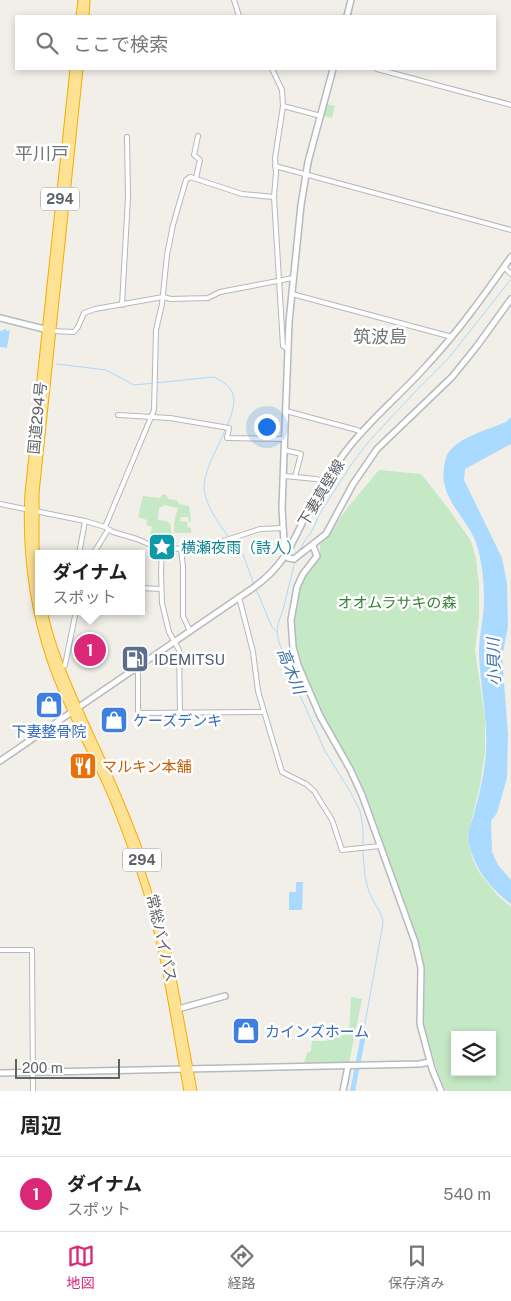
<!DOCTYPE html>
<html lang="ja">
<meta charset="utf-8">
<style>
:root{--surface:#fff;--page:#f2f2f2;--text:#222;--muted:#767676;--line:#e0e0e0;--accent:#db2777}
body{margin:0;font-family:"Public Sans","Noto Sans JP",sans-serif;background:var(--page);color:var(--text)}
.controls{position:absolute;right:15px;bottom:15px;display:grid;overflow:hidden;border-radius:0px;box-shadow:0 2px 8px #0003}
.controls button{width:45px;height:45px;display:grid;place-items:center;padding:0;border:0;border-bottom:1px solid var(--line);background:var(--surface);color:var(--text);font:25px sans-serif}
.scale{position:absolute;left:15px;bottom:12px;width:105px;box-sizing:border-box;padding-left:5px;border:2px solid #5f6368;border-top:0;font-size:14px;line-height:18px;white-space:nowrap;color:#5f6368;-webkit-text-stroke:4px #fff;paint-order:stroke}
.you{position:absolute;left:266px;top:426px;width:18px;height:18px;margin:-12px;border:4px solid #fff;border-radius:50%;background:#1a73e8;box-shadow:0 0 0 8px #1a73e833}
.badge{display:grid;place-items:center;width:32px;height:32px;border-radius:50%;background:var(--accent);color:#fff;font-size:16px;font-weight:700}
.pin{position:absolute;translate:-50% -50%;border:2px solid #fff;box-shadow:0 1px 5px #0006}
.popup{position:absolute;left:35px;top:550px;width:110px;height:65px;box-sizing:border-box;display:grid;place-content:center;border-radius:0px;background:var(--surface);filter:drop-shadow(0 1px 4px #0005);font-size:16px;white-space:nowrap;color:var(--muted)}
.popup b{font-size:19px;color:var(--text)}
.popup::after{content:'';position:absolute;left:50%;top:100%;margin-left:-10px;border:10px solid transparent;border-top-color:var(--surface)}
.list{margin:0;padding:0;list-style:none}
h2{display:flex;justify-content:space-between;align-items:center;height:65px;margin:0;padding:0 20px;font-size:21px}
h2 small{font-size:16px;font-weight:400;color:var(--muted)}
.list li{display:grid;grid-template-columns:32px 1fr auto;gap:15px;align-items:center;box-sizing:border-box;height:75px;padding:0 20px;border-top:1px solid var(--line)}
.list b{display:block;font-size:19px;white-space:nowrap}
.list p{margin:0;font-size:16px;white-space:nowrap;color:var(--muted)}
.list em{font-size:16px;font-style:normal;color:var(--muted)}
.icon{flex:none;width:28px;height:28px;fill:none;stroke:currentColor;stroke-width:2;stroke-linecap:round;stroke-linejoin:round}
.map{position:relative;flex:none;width:511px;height:1091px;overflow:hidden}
.search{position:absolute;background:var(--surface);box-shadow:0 2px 8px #0003;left:15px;right:15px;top:15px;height:55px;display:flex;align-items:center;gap:12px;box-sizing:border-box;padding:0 18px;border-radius:0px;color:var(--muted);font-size:19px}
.sheet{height:140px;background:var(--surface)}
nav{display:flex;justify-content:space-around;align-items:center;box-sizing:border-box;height:70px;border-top:1px solid var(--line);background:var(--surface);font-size:14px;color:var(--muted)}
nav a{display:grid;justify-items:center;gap:2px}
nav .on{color:var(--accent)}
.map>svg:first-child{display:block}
.green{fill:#c5e8c5;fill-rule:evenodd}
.water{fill:#aadaff}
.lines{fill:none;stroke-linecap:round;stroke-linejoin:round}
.stream{stroke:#aadaff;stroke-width:1}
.street-casing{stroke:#b5b8bc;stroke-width:6}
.secondary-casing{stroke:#b6babf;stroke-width:8}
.highway-casing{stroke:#f9ab00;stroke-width:9}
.street{stroke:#fff;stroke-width:4}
.secondary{stroke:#fff;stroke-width:5}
.highway{stroke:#fde293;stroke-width:7}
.labels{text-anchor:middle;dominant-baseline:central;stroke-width:5;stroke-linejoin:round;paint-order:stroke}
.shield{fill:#fff;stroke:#8f9295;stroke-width:1}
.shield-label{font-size:14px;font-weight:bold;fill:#5f6368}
.street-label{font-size:15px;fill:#5f6368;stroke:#fff}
.culture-label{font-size:15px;fill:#0d838f;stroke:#fff;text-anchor:start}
.park-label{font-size:15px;fill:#348238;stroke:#fff}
.service-label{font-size:15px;fill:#4e5e75;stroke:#fff;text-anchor:start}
.shop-label{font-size:15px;fill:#366cbe;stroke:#fff;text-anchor:start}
.food-label{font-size:15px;fill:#c56008;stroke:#fff;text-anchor:start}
.water-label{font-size:16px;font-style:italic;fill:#4174aa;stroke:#fff}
.quarter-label{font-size:18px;fill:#70757a;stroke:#fff}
</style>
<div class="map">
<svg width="511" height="1091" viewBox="0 0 511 1091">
<rect width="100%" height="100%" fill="#f1efe8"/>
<g class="green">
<polygon points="327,104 335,106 332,118 324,116"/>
<path d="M379 470 421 474 448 508 471 541 476 559 479 585V617L475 650 485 718V752L480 785 467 838 473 860 480 874 499 897 511 907V1091H446L438 1073 423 1024 425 978 422 952 365 792 357 774 333 735 317 702 299 661 296 647 294 629 295 614 301 584 305 575 320 557V545L349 506ZM455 1035H492V1072H455Z"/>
<polygon points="163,494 167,496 168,499 177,500 179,504 189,506 191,521 189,522 188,517 181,517 180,521 188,522 187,527 191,528 191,533 174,533 174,522 178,508 165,505 159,508 158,520 167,521 171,525 171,543 167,543 166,547 167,549 163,547 164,543 161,539 152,538 150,536 152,527 146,525 147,520 138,517 143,496 160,498"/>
<polygon points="351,997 362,999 349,1063 304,1063 307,1053 311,1051 312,1041 327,1041 329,1033 349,1034"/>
</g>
<g class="water">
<polygon points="6,329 7,331 10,330 7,348 0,347 0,331"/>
<path d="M511 417V444L465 469 464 480 502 558 507 583 508 627 502 657 508 734 507 778 497 813 491 821 492 852 498 865 511 880V904C492 890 478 873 471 851 470 847 468 843 468 840 467 831 473 819 475 810 480 791 485 771 486 751 488 718 480 686 479 653 479 635 484 618 484 600 484 581 482 558 475 540 462 511 435 495 446 458 451 439 490 429 506 422Z"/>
<polygon points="296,882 303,882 302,910 289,910 289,892 296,892"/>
<polygon points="361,1035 366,1035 355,1091 350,1091"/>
</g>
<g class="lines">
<g class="stream">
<path d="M57 364 106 370 134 385 214 377C240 389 236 404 227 426"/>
<path d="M225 430C219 446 205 468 204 485 203 501 219 525 229 537"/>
<polyline points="232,540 243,554 254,585"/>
<polyline points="298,553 307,537 311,533 320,513 353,462 370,440 415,392 448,359 511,279"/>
<polyline points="295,561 283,610 278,624 277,633 279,642 294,682 325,751 351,793 360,811 363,828 363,846"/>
<polyline points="256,589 272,627 277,632"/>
<path d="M363 850C364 864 364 880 370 894 374 904 382 912 383 923L363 1035"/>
</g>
<g class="street-casing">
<g id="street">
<polyline points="234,0 239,16"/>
<polyline points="272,69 282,90 283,106 275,158 276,173 274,197 283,346 287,348"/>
<polyline points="377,69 511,105"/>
<polyline points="283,106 321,116"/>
<polyline points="275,166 511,230"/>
<polyline points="196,178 200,160 194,155 198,136"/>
<polyline points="504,267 511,274"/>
<polyline points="292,294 452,337"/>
<polyline points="122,305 128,197 127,137"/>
<polyline points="52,331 74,332 78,327 84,313 95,309 163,297 171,299 208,298 220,292 293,278"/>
<polyline points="286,411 357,430 362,433"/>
<polyline points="118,415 170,418 229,428 227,438 285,439"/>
<polyline points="285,450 301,454 295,477"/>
<polyline points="284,476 316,479 325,482"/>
<polyline points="0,504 85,521 105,527 113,532 137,539 158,548 168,550 217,543 260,529 282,528"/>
<polyline points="105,527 154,410 156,330 162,304 167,255 173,225 186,180 190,177 242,194 274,197"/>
<polyline points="181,549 183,567 183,616 190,631"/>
<polyline points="162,550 161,572 162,603 169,632 179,650 180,713"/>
<polyline points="79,554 85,521"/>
<polyline points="93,554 108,530"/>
<polyline points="141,588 161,589"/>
<polyline points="239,597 253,652 258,691 282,772 306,784 314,791 332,820 342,850 380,846"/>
<polyline points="138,666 138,711 140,713 263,712"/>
<polyline points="60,668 65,665 76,611"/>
<polyline points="0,950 32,950 33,1091"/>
</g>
</g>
<g class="secondary-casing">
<g id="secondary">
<polyline points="347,16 351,0"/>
<polyline points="333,69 308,162 301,205 289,322 282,508 284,542 286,554 288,558 294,559 326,534 353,484 377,449 452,377 477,346 511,299"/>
<polyline points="0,318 48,330"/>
<polyline points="313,546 317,556 303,574 297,587 291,620 293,647 298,665 320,716 350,769 362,795 415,942 421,968 420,1024 432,1069 441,1091"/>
<path d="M0 761 253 588C287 564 293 540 311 505 321 486 333 468 346 451 370 419 401 395 427 365 458 332 485 294 511 257"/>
<polyline points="178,1009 225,996"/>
<polyline points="0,1073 419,1064 430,1062"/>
<polyline points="343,1091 348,1066"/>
</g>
</g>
<g class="highway-casing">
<g id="highway">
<polyline points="80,16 82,0"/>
<polyline points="85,16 86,0"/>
<path d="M74 69 29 493C26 548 33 604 50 657 66 705 92 749 112 795 122 819 131 844 140 869 165 940 174 1017 188 1091"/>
<polyline points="39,586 35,547 35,493 79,69"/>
<path d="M43 611C53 657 73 698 92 740 112 783 130 825 145 868"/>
<polyline points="167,951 193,1091"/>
</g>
</g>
<use href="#street" class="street"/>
<use href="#secondary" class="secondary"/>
<use href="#highway" class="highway"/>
</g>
<defs>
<g id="sight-square" transform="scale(1.4375)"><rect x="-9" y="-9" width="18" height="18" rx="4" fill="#0f9aa8" stroke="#fff"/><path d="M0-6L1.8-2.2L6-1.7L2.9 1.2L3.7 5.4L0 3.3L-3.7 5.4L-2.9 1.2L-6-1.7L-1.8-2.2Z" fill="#fff"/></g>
<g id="fuel-square" transform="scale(1.4375)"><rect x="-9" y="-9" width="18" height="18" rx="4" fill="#5c6f8a" stroke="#fff"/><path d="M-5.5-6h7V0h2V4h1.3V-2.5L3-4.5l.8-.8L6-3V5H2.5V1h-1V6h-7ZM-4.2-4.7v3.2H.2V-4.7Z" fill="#fff"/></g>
<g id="shop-square" transform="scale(1.4375)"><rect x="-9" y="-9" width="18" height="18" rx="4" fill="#3f7fe0" stroke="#fff"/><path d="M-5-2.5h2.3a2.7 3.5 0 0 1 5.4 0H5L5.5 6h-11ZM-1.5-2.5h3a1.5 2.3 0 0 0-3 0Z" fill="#fff"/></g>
<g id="restaurant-square" transform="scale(1.4375)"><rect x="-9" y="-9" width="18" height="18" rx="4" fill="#e8710a" stroke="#fff"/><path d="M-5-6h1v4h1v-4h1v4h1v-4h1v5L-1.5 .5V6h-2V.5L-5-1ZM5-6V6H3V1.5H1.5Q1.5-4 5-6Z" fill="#fff"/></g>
</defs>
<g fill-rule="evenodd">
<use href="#sight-square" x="162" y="547"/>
<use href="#fuel-square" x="135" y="659"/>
<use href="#shop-square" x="49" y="705"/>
<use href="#shop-square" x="114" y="720"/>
<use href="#restaurant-square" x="83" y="766"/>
<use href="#shop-square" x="246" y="1031"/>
</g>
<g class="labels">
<g class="shield">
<rect x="41" y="187.5" width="38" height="23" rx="4"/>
<rect x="123" y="848.5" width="38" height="23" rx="4"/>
</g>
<g class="shield-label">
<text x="60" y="199">294</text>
<text x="142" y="860">294</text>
</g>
<g class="street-label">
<text transform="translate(37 418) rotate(-84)">国道294号</text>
<text transform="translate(321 493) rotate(-59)">下妻真壁線</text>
<text transform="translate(162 938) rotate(77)">常総バイパス</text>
</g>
<g class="culture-label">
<text x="181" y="547">横瀬夜雨（詩人）</text>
</g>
<g class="park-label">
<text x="397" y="602">オオムラサキの森</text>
</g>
<g class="service-label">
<text x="154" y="659">IDEMITSU</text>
</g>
<g class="shop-label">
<text x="133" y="720">ケーズデンキ</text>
<text x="49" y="731" text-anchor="middle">下妻整骨院</text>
<text x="265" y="1031">カインズホーム</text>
</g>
<g class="food-label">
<text x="102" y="766">マルキン本舗</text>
</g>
<g class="water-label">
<text transform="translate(494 662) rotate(-92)">小貝川</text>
<text transform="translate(291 671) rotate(68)">高木川</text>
</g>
<g class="quarter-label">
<text x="42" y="153">平川戸</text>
<text x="380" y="336">筑波島</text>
</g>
</g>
</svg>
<div class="controls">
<button><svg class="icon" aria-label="layers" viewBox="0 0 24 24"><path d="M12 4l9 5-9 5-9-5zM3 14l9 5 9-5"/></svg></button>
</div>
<div class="scale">200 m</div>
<div class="you"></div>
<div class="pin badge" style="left:90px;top:650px">1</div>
<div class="popup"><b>ダイナム</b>スポット</div>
<div class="search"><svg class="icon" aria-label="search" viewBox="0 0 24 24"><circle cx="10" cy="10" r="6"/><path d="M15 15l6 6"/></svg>ここで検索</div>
</div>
<section class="sheet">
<h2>周辺<small></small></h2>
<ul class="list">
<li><span class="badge">1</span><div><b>ダイナム</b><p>スポット</p></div><em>540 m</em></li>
</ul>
</section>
<nav>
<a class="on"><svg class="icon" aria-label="map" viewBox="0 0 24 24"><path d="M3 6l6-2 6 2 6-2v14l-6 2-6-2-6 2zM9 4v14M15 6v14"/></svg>地図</a>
<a><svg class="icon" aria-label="directions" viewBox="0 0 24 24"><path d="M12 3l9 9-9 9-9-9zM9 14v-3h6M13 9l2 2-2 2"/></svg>経路</a>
<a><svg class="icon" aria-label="saved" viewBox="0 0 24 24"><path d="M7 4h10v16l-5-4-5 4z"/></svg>保存済み</a>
</nav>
